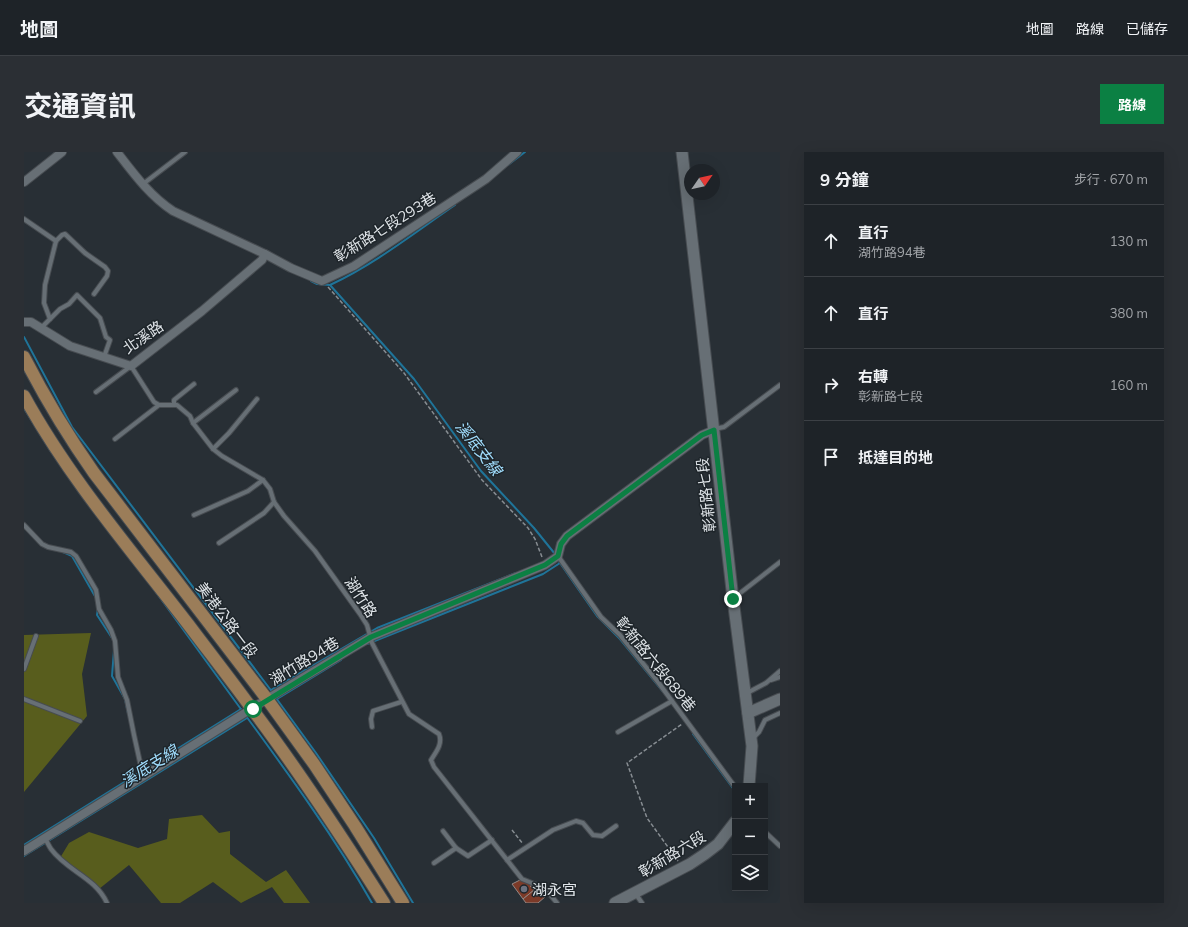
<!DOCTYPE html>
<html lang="zh-TW">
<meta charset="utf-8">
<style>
:root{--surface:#1e2328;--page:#2b2f34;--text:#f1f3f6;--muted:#a1a4a8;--line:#3c4045;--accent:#0b8043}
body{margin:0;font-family:Mulish,"Noto Sans TC",sans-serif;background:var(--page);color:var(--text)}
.controls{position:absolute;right:12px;bottom:12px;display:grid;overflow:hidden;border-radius:0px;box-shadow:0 4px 16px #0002}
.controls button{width:36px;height:36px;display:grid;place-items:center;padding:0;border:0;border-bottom:1px solid var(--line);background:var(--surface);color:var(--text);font:20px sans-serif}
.compass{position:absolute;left:660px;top:12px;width:36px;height:36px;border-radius:50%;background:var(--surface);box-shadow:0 4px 16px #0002;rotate:56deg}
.stop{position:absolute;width:12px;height:12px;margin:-9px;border:3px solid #0b8043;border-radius:50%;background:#fff}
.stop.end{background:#0b8043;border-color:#fff;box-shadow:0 1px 4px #0008}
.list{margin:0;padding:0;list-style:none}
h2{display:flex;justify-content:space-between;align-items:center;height:52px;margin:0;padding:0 16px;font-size:17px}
h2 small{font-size:13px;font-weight:400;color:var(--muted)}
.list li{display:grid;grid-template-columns:26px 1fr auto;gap:12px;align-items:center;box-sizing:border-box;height:72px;padding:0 16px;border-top:1px solid var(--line)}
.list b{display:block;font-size:15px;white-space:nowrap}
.list p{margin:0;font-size:13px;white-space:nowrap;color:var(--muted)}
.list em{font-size:13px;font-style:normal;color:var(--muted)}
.icon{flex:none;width:22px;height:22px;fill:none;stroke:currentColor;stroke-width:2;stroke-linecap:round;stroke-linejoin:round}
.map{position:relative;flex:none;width:756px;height:751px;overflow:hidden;border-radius:0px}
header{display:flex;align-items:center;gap:24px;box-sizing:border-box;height:56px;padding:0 20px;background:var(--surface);border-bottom:1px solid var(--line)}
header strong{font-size:19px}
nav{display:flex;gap:22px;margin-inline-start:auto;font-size:14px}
.intro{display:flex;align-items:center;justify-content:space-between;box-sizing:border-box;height:96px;padding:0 24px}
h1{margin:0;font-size:28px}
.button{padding:10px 18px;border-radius:0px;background:var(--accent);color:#fff;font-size:14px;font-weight:700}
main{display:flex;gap:24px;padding:0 24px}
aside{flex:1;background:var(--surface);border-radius:0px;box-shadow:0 4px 16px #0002}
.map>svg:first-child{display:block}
.green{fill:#585d1d}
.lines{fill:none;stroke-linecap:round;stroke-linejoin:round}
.stream{stroke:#1f7499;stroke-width:2}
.building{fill:#7c3a28;stroke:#928784}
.lane-casing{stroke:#474c51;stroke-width:6}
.street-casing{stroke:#474c51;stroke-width:10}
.secondary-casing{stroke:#474c51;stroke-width:13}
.primary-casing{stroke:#474c51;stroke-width:14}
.path{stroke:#878d92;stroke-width:1.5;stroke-dasharray:4 2;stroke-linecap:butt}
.lane{stroke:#676f75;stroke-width:4}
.street{stroke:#676f75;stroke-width:8}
.secondary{stroke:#676f75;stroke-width:11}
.primary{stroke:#9b7d59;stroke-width:12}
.route{stroke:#0b8043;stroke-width:5}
.worship-dot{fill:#6b7280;stroke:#1e252a;stroke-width:1.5}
.labels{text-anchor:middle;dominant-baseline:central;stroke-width:3;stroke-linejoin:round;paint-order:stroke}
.street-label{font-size:15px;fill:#dfe4e8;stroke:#1e252a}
.poi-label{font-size:15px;fill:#dfe4e8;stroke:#1e252a;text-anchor:start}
.water-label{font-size:16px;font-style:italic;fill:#a0dcfc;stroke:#1e252a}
</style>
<header>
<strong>地圖</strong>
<nav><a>地圖</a><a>路線</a><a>已儲存</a></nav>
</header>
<div class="intro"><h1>交通資訊</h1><a class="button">路線</a></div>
<main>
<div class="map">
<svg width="756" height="751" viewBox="0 0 756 751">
<rect width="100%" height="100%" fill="#282f35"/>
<g class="green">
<polygon points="67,481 58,522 63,564 0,640 0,483"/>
<polygon points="178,663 195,681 206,679 206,702 242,730 262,718 286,751 260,751 248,735 217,751 189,730 156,751 137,751 105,713 75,737 36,706 45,691 65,680 114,696 143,687 145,667"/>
</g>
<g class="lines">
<g class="stream">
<polyline points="484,13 501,0"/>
<path d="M431 53C390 81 351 112 306 133L390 227 457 319 510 376 531 402"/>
<polyline points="287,129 293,132 306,133"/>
<polyline points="0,185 48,275 249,541"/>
<polyline points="0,256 28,301"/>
<polyline points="39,400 48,404 72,446"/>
<polyline points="536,411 573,464 596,487 641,542"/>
<polyline points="129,436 219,560"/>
<polyline points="74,456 73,463 88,486"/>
<polyline points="343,492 519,422 536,411 533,406"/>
<polyline points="90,498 88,524 101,547 104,561"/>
<polyline points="247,538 353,476 492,421"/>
<polyline points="252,546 292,601 350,686 389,751"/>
<polyline points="253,547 317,508"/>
<path d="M222 564C266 624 311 686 348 751"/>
<polyline points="669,582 711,639"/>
<polyline points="0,693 217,557"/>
<polyline points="0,704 223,566"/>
</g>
</g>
<g class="building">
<polygon points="496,728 507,732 507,735 510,738 499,747 488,732"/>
<polygon points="507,732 515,734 522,744 514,751 502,751 499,747 510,738 507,735"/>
</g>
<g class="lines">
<g class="lane-casing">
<g id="lane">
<polyline points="119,32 161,0"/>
<polyline points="0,67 32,89 38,83 41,82 61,101 81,115 84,119 83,124 70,142"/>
<polyline points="26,167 36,157 45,152 53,143 76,166 82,185 86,188 80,205"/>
<polyline points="17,176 26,167 20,151 21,133 32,89"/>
<path d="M72 240 107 214 130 250 135 253H153L166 264 169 271 189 297 198 304 239 328 246 337 250 350 260 364 291 399 336 462 343 473 348 491 385 562 415 582C419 592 412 600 407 608L410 615 498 727 520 736 524 740 533 751"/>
<polyline points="150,253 150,248 170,232"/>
<polyline points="169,271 212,238"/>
<polyline points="690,277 700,275 756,233"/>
<polyline points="91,287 135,253"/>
<polyline points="189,297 205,281 233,247"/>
<polyline points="170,363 224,339 239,328"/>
<polyline points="0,373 18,392 24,395 47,400 52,404 72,438 75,457 87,478 91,489 94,525 103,548 110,583 119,624"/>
<polyline points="195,391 240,361 250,350"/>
<polyline points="534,404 577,465 596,483 634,530 711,635"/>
<polyline points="711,445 756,410"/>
<polyline points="0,517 12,484"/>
<polyline points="747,528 756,525"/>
<polyline points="723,541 742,531 756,519"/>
<polyline points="0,547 56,569"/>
<polyline points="348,575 347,567 349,559 377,550"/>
<polyline points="594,580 648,549"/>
<polyline points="729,586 735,580 741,568 756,561"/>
<polyline points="419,679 432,696 444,704 468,688"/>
<polyline points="741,680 756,694"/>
<path d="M21 686C23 690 25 694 27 697 43 719 71 725 83 751"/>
<polyline points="483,708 529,678 552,669 559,671 569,683 578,684 592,674"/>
<polyline points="410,711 432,696"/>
<polyline points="611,741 618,751"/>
</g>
</g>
<g class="street-casing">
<g id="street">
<path d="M93 0C110 22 126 44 149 59L241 102"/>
<polyline points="0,30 38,0"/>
<polyline points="0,170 7,170 46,194 107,214 178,159 238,108 241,102 267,116 298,129 330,114 462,27 493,0"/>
<polyline points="0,699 243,547 347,485 521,413 534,404 537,392 543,384 678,283 690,278"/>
</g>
</g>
<g class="secondary-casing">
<g id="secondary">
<polyline points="658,0 709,447 728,594 725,634"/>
<polyline points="724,561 756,547"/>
<polyline points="591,751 666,712 681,702 694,692 711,670"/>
</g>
</g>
<g class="primary-casing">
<g id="primary">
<path d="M0 205C21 246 44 284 70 321L243 547 290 612 331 674 379 751"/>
<path d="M0 244C45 326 107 398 164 472 185 500 207 528 228 557 275 619 318 685 360 751"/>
</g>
</g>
<g class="path">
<polyline points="304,135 380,221 458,328 504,376 511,387 518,405"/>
<polyline points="488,678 499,692"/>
<polyline points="654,709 623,666 603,611 658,572"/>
</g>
<use href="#lane" class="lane"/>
<use href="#street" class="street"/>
<use href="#secondary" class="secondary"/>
<use href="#primary" class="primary"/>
</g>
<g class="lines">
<polyline class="route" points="229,557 347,485 521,413 534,404 537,392 543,384 678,283 690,278 709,447"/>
</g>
<circle class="worship-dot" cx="500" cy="737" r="4"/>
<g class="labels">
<g class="street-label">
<text transform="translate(361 75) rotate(-32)">彰新路七段293巷</text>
<text transform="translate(119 185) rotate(-34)">北溪路</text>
<text transform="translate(682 343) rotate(-96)">彰新路七段</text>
<text transform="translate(337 445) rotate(57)">湖竹路</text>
<text transform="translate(203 468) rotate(53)">美港公路一段</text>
<text transform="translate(280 509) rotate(-31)">湖竹路94巷</text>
<text transform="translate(632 512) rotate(51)">彰新路六段689巷</text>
<text transform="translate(648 702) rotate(-31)">彰新路六段</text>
</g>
<g class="poi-label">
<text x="508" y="737">湖永宮</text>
</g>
<g class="water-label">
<text transform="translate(455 296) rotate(52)">溪底支線</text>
<text transform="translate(125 614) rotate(-32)">溪底支線</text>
</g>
</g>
</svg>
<div class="controls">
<button>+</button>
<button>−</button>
<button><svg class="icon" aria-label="layers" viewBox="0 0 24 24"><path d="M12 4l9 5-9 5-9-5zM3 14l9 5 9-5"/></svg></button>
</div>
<svg class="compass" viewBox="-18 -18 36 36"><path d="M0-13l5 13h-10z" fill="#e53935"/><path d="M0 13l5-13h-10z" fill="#a1a4a8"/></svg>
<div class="stop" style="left:229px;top:557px"></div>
<div class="stop end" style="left:709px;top:447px"></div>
</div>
<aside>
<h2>9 分鐘<small>步行 · 670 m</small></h2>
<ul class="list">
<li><svg class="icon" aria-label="ahead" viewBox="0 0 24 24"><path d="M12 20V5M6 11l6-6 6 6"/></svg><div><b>直行</b><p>湖竹路94巷</p></div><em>130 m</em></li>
<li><svg class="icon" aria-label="ahead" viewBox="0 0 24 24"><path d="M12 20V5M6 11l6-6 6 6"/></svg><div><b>直行</b></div><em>380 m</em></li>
<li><svg class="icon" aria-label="right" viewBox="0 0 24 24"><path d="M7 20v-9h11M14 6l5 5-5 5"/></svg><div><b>右轉</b><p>彰新路七段</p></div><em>160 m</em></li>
<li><svg class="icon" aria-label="arrive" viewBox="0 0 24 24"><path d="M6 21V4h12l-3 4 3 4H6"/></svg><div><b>抵達目的地</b></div></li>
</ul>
</aside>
</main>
